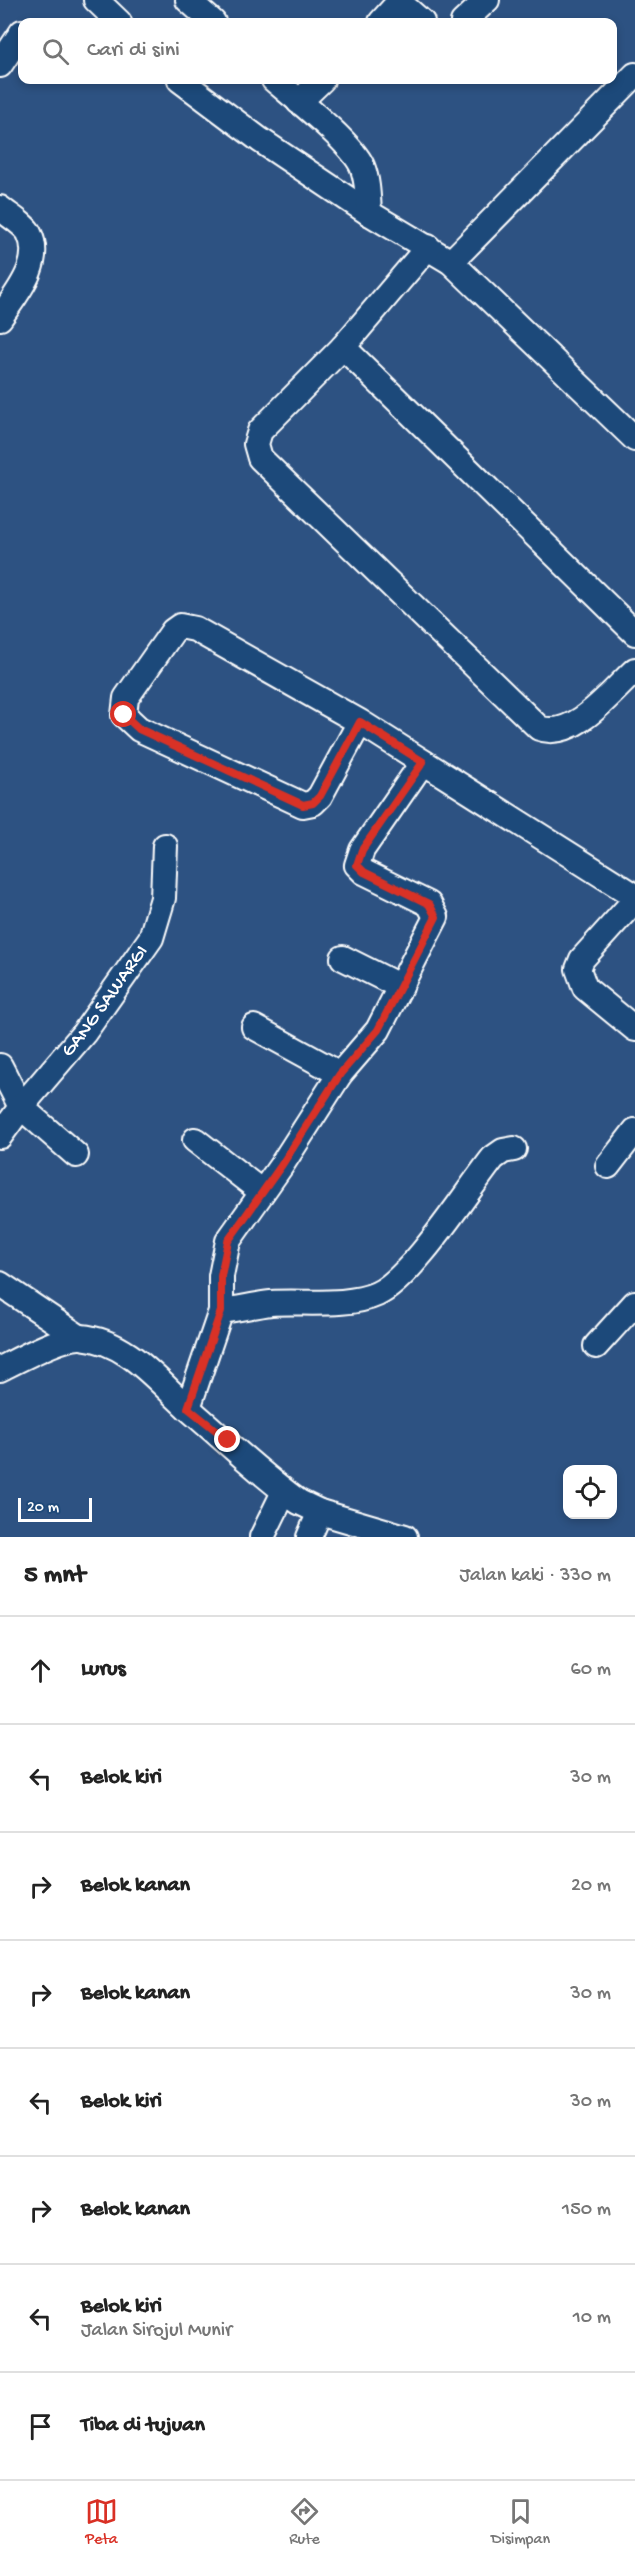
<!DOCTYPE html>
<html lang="id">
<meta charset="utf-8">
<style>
:root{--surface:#fff;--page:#f6f6f6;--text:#222;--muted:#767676;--line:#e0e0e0;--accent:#d93025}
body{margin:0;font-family:"Gochi Hand",sans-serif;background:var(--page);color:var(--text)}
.controls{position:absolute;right:18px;bottom:18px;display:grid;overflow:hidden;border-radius:12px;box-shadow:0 3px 9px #0003}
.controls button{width:54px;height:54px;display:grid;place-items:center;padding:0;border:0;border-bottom:2px solid var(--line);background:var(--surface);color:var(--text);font:30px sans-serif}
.scale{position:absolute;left:18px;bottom:15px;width:74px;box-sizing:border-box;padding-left:6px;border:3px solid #fff;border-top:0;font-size:16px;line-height:21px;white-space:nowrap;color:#fff;-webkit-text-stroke:4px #1f4a7a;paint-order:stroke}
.stop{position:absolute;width:18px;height:18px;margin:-14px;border:4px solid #d93025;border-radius:50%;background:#fff}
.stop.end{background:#d93025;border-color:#fff;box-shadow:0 2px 6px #0008}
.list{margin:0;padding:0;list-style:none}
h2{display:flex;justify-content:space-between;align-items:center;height:78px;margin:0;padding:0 24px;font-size:26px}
h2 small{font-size:20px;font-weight:400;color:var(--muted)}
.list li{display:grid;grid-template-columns:39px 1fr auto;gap:18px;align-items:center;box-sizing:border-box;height:108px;padding:0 24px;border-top:2px solid var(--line)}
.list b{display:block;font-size:22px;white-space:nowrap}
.list p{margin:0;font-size:20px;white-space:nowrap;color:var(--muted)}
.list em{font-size:20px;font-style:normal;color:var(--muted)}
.icon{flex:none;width:33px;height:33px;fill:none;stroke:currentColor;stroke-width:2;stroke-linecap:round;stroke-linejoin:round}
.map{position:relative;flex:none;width:635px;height:1537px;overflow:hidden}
.search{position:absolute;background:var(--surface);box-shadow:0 3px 9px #0003;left:18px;right:18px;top:18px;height:66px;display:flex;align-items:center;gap:15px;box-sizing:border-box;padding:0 21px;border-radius:12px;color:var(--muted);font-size:22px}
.sheet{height:942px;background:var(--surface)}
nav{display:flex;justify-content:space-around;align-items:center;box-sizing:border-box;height:84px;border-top:2px solid var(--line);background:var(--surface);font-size:16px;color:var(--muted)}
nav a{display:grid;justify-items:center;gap:3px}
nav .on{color:var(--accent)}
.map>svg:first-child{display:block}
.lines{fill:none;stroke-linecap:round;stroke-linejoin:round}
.minor-casing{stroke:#fff;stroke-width:28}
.minor{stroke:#1f4a7a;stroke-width:24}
.route{stroke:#d93025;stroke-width:8}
.labels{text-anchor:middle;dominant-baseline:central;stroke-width:4.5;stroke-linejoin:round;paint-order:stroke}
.street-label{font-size:20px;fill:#fff;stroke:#1f4a7a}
</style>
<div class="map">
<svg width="635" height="1537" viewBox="0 0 635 1537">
<rect width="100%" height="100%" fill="#2d5282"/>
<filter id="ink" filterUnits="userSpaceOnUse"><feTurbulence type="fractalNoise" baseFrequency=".0167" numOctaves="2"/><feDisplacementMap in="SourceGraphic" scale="12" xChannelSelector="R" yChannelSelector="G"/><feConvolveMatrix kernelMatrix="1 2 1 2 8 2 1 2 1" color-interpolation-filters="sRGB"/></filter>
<g filter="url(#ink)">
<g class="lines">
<g class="minor-casing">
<g id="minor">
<polyline points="96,0 119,22"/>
<polyline points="188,0 213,22"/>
<polyline points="381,22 399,2 422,22"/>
<polyline points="463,22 487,0"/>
<polyline points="0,65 22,32"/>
<polyline points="180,80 260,140 369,213 451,262 635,439"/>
<path d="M274 80C296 99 351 142 362 166 368 181 368 197 369 213"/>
<polyline points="299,102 322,80"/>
<path d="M0 208C8 215 24 224 29 233 44 263 16 294 0 318"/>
<path d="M428 247 343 347 260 431 256 444 260 458 539 728C574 741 611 692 635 670"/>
<polyline points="451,262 635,75"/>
<polyline points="343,347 635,633"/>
<polyline points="360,722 320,796 313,803 303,805 139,729 124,715 126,698 173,631 180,626 195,629 360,722 635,896"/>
<polyline points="635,900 582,959 578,969 585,988 635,1029"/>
<polyline points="343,958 401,987"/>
<polyline points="254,1027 340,1074"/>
<polyline points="0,1066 21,1107 76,1155"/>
<path id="s1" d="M0 1136 21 1107 84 1033 151 938 163 898 165 846"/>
<polyline points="195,1140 262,1192"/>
<polyline points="608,1166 635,1131"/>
<polyline points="0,1284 79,1337"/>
<path d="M221 1311C238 1309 255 1305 271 1303 302 1301 349 1307 377 1294 411 1279 467 1191 493 1158L503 1151 514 1149"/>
<polyline points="596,1346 635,1303"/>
<path d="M0 1369C18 1360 62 1336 81 1337 128 1341 157 1381 190 1410 225 1440 261 1475 299 1502L320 1512 405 1537"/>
<polyline points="188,1408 221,1311 221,1276 228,1241 281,1166 340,1074 378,1030 436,917 429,904 364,872 357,865 362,850 423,762"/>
<polyline points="262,1537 284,1492"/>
<polyline points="309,1537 320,1512"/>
</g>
</g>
<use href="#minor" class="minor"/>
</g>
</g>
<g class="lines" filter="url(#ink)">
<polyline class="route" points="124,715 139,729 303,805 313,803 320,796 360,722 423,762 362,850 357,865 364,872 429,904 436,917 378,1030 340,1074 281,1166 228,1241 221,1276 221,1311 188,1408 228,1440"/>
</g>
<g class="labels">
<g class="street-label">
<text stroke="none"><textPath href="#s1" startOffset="171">GANG SAWARGI</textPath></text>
</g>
</g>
</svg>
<div class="controls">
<button><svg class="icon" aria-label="locate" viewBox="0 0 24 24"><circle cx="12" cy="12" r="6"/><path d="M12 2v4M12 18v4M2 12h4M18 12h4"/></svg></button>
</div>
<div class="scale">20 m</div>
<div class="stop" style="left:124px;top:715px"></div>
<div class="stop end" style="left:228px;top:1440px"></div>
<div class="search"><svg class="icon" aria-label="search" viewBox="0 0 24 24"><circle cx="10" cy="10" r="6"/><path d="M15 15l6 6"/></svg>Cari di sini</div>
</div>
<section class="sheet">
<h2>5 mnt<small>Jalan kaki · 330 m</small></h2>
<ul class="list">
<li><svg class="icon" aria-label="ahead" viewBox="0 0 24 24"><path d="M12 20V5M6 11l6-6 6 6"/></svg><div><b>Lurus</b></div><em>60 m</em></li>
<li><svg class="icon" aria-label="left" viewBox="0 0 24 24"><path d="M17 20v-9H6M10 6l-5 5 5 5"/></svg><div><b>Belok kiri</b></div><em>30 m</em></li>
<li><svg class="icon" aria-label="right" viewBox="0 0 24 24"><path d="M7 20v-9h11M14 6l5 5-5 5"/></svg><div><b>Belok kanan</b></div><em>20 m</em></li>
<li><svg class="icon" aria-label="right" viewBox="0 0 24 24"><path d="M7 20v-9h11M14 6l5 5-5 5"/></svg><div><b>Belok kanan</b></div><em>30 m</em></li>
<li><svg class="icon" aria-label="left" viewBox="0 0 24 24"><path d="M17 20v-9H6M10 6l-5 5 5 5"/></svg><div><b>Belok kiri</b></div><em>30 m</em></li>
<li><svg class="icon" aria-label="right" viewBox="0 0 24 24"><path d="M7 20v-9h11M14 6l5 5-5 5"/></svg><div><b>Belok kanan</b></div><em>150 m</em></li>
<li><svg class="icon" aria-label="left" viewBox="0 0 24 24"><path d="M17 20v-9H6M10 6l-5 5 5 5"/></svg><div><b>Belok kiri</b><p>Jalan Sirojul Munir</p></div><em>10 m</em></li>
<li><svg class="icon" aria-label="arrive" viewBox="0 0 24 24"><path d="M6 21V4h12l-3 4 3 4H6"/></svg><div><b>Tiba di tujuan</b></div></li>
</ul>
</section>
<nav>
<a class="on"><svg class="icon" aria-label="map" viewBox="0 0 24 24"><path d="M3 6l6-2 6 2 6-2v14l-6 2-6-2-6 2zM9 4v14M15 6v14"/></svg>Peta</a>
<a><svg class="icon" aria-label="directions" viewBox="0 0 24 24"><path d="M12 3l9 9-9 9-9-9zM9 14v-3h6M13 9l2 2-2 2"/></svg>Rute</a>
<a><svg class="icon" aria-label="saved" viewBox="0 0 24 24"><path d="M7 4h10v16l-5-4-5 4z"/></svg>Disimpan</a>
</nav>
